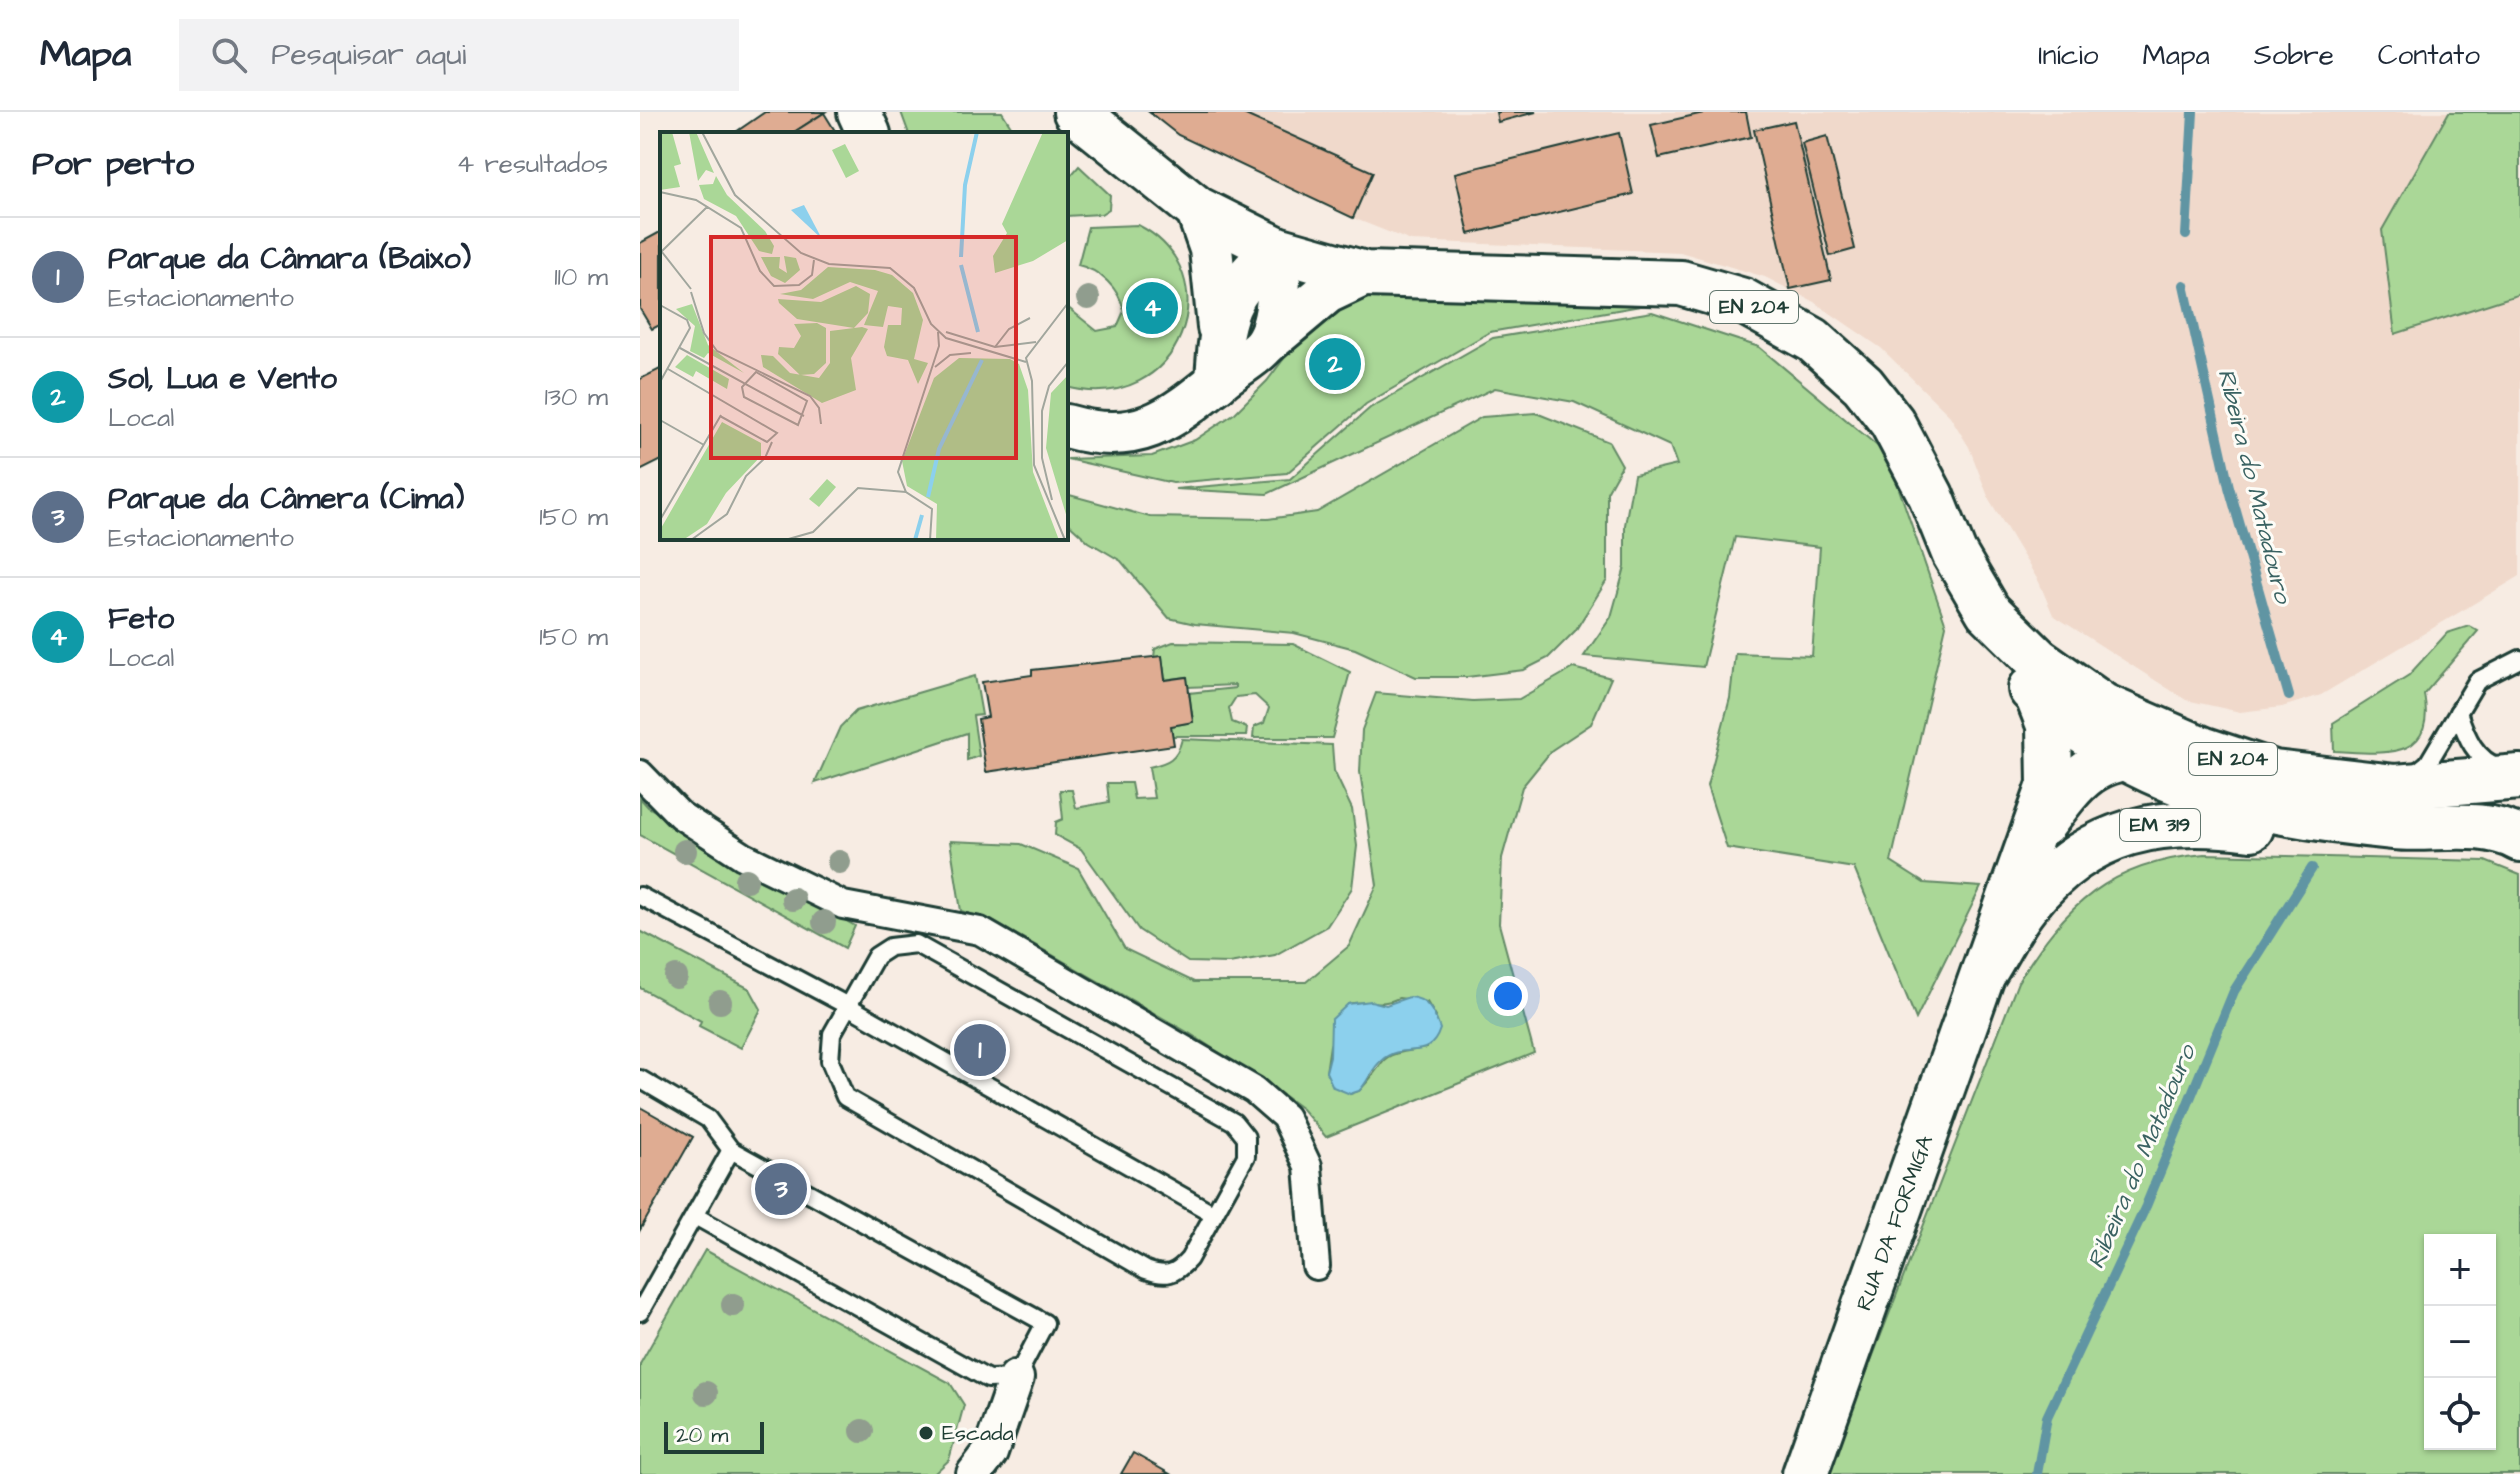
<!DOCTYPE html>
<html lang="pt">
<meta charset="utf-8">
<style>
:root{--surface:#fff;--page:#f2f2f3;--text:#1f2937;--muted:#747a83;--line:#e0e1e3;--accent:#1f3d34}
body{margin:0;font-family:"Architects Daughter",sans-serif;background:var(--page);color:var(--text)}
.controls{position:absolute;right:24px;bottom:24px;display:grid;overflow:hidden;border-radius:0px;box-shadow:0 2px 6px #0004}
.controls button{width:72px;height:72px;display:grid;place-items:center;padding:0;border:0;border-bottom:2px solid var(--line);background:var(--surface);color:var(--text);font:40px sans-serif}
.scale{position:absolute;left:24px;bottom:20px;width:100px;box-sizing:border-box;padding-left:8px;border:4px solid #1f3d34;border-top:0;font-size:22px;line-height:28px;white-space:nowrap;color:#1f3d34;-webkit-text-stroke:6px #fdfcf7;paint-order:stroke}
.you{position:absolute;left:868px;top:884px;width:28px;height:28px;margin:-20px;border:6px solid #fff;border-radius:50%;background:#1a73e8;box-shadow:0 0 0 12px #1a73e833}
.badge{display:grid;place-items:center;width:52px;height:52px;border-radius:50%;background:var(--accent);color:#fff;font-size:26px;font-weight:700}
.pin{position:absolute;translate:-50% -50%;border:4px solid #fff;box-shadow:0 2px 8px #0006}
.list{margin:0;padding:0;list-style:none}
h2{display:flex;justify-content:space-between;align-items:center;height:104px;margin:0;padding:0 32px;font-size:34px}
h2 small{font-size:26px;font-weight:400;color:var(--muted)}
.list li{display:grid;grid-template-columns:52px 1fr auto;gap:24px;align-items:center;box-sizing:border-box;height:120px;padding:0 32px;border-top:2px solid var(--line)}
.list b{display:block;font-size:30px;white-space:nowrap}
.list p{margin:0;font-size:26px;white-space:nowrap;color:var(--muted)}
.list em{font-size:26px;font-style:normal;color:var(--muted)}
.icon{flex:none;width:44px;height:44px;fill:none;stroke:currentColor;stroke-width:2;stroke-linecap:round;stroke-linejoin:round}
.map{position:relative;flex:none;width:1880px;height:1362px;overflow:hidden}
header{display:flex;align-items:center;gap:48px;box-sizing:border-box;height:112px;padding:0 40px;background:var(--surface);border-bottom:2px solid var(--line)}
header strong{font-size:38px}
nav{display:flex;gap:44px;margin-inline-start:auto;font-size:28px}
.search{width:560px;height:72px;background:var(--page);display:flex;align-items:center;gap:20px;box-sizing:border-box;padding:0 28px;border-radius:0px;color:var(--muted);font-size:30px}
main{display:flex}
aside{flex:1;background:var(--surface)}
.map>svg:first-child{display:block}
.built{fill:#f0d9cb}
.green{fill:#aad797;stroke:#648a66;stroke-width:2;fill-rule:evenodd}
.water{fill:#8cd0ed;stroke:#6095a3;stroke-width:2}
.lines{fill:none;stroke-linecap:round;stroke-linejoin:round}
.stream{stroke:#6095a3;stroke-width:10}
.building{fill:#dfac92;stroke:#1f3d34;stroke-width:2}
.service-casing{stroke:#1f3d34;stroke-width:22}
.pedestrian-casing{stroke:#1f3d34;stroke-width:32}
.minor-casing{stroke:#1f3d34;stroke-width:40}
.tertiary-casing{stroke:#1f3d34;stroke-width:48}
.secondary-casing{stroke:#1f3d34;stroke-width:50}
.primary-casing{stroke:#1f3d34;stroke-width:50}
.service{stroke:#fdfcf7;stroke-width:16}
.pedestrian{stroke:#fdfcf7;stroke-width:26}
.minor{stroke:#fdfcf7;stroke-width:34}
.tertiary{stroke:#fdfcf7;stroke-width:42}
.secondary{stroke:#fdfcf7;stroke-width:44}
.primary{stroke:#fdfcf7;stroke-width:44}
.tree{fill:#909d8e}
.poi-dot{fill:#1f3d34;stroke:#fdfcf7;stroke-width:3}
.labels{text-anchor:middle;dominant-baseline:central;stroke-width:6;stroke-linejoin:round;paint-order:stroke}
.shield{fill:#fdfcf7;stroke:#62766e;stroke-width:2}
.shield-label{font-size:20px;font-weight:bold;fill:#1f3d34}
.street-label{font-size:22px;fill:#1f3d34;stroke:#fdfcf7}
.poi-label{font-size:22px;fill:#1f3d34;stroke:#fdfcf7;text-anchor:start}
.water-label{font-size:24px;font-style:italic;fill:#3a6262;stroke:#fdfcf7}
.inset-river{fill:none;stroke:#8cd0ed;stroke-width:4}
.inset-road{fill:none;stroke:#a1a69d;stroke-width:2}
.view{fill:#d62828;fill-opacity:0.15;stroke:#d62828;stroke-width:4}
.inset-edge{fill:none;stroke:#1f3d34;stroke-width:4}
</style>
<header>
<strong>Mapa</strong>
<div class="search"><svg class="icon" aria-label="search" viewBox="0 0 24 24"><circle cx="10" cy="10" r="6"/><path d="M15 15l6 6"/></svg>Pesquisar aqui</div>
<nav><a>Início</a><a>Mapa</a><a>Sobre</a><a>Contato</a></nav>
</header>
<main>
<aside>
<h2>Por perto<small>4 resultados</small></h2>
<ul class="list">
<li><span class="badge" style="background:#5c6f8a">1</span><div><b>Parque da Câmara (Baixo)</b><p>Estacionamento</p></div><em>110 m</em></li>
<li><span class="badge" style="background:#0f9aa8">2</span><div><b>Sol, Lua e Vento</b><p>Local</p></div><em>130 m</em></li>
<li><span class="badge" style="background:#5c6f8a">3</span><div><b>Parque da Câmera (Cima)</b><p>Estacionamento</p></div><em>150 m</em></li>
<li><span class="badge" style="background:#0f9aa8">4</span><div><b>Feto</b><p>Local</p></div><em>150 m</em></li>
</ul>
</aside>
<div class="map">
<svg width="1880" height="1362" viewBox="0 0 1880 1362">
<rect width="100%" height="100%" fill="#f7ece3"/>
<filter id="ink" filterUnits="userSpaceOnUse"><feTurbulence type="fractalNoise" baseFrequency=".0125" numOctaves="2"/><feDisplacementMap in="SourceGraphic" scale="16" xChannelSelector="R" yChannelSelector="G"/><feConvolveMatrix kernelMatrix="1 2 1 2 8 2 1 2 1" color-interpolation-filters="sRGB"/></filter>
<g filter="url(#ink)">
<polygon class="built" points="509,0 1880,0 1880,464 1681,583 1642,595 1600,600 1546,588 1413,503 1399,470 1349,387 1329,335 1310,304 1241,236 1174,190 1125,165 1040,140 771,129 713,106 538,23"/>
<g class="green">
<polygon points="261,0 362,0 376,22 269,22"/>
<polygon points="1809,0 1880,0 1880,182 1755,222 1742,118"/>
<polygon points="439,54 470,83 469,97 461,102 426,104 426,69"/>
<path d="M498 113C593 161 541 305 426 275V194L457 219 477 215 484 199C479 176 460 158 438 153L448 115Z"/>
<polygon points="722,184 1012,192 850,220 726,292 647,361 533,371 427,347 512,344 555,328 595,301 627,269 667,216"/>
<polygon points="1012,200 1119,235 1247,342 1306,513 1251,750 1284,771 1341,775 1276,907 1214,756 1087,736 1067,674 1090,586 1095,541 1172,544 1180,435 1095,425 1063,555 944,544 971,505 985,455 985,413 994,363 1037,353 1030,334 934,290 855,276 627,382 535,377 650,367 730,296 853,226"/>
<polygon points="896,301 969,330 982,353 967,380 967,468 935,519 908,546 884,558 827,565 776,565 715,537 654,521 555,512 529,506 481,449 449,430 426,409 426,382 510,405 628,407 677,400 842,305"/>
<path d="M1829 514 1838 519 1784 582C1797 651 1742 641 1694 639L1693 611 1769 563 1807 521Z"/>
<polygon points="533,530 653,532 710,560 692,626 613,626 614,615 624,611 629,596 615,583 596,585 589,596 592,610 607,616 606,624 532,624 531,614 553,610 549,581 595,576 595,573 548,575 546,565 525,568 522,544 514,545 515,537"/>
<path d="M933 556 971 566 951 612 912 638 882 675 862 746 859 812 894 941 686 1025 662 997 628 972 549 921 351 808 321 799 310 729 381 732 438 756 485 837 554 870H666L709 834 737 773 720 660 722 618 736 581 833 589 879 587ZM759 886 787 890 796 905 787 936C731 944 753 944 719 979L710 982 686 960 690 933 708 892C727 887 741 895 759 886Z"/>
<polygon points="335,564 342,603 333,604 339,644 327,648 327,621 175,671 200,615 216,599"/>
<path d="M542 627 692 633 694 659 712 697 717 734 712 776 687 814 635 843 589 851 548 850 499 818 441 737 415 723 416 710 423 707 420 678H432L436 696 469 690 467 671H491L494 687 514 686 509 655C528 651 537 647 542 627Z"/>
<polygon points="0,686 8,695 215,814 205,836 0,723"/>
<path d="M1564 742 1845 749 1880 763V1362H1187L1378 870C1426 792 1469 751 1564 742ZM1790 1128H1850V1332H1790Z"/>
<polygon points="0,819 110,877 121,897 101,936 59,914 61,909 0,876"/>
<polygon points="65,1138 310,1271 324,1293 309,1348 294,1362 0,1362 0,1252"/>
</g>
<path class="water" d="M769 885C788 886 794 900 800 917 789 951 764 929 742 948 732 956 728 970 719 979L710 982 693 975 686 960 690 944 691 908 708 892 731 889 746 893Z"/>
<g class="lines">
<g class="stream">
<polyline points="1546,123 1553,0"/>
<polyline points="1544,173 1589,375 1649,584"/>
<polyline points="1397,1362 1407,1305 1506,1094 1594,879 1672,756"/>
</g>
</g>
<g class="building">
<polygon points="125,0 185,0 151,22 93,22"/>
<polygon points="509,0 599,0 733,60 713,106 538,23"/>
<polygon points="856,0 896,0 858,10"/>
<polygon points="1068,0 1106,0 1111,25 1019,46 1011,13"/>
<polygon points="184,1 197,22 151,22"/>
<polygon points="1154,9 1191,168 1150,177 1114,18"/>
<polygon points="979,21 993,82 829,122 815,61"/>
<polygon points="1187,24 1215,137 1190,144 1162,31"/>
<polygon points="22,119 22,212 12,217 0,197 0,131"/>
<polygon points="22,256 22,348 0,359 0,267"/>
<polygon points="522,544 525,568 547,565 553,610 531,614 534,633 346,660 338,607 348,605 342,570 392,563 392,558"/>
<polygon points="0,995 53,1025 0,1118"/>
<polygon points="493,1341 530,1362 481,1362"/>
</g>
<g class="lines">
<g class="service-casing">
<g id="service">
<path d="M1818 600C1826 624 1835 648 1861 656"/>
<polyline points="1773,663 1788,651 1837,569 1880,547"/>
<polyline points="0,784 206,893 574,1102"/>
<path d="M276 832 594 1010 606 1025V1044L549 1147C535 1163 526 1165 506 1158L205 985 190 949 192 922 236 844 250 835Z"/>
<polyline points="0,967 68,1007 91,1038 405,1211 376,1266 348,1267 55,1104"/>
<polyline points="0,1200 91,1038"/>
</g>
</g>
<g class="pedestrian-casing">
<polyline id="pedestrian" points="0,662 40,703 103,744 203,793 340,819 614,978 645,1005 668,1054 676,1154"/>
</g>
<g class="minor-casing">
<polyline id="minor" points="334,1362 350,1341 376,1266"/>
</g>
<g class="tertiary-casing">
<g id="tertiary">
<polyline points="219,0 229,22"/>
<polyline points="557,97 571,137 579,215"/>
<polyline points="625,232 687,180 725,162"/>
<path d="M577 270C580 208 586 177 637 137"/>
<path d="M426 314C500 335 531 307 585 263 597 254 615 244 624 233 641 210 640 164 637 137"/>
</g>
</g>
<g class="secondary-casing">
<g id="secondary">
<path d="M1403 712C1436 667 1454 642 1514 644"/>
<polyline points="1165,1362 1410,673 1409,613 1398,585"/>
</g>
</g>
<g class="primary-casing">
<g id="primary">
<polyline points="436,0 557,97 637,137 725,162 1041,171 1103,189 1173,228 1223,273 1252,310 1291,384 1314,441 1348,499 1398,548 1463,594 1562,637 1634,661 1755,675 1880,665"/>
<path d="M1391 577C1403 590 1419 601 1433 612 1528 684 1637 704 1754 715 1794 719 1842 706 1880 727"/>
<path d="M1345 859C1359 837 1371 811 1388 791 1449 716 1521 704 1611 716"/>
</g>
</g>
<use href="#service" class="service"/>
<use href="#pedestrian" class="pedestrian"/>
<use href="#minor" class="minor"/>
<use href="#tertiary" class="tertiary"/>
<use href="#secondary" class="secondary"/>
<use href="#primary" class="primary"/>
</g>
<g class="tree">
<circle cx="448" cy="186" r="12"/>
<circle cx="45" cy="739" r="12"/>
<circle cx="199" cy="750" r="12"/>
<circle cx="106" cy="768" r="12"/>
<circle cx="153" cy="787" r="12"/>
<circle cx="184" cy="810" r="12"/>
<circle cx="36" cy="865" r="12"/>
<circle cx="80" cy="890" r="12"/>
<circle cx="93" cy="1193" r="12"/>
<circle cx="66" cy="1281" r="12"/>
<circle cx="222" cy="1319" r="12"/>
</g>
</g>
<circle class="poi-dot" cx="286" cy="1321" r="8"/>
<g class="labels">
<g class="shield">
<rect x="1070" y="179" width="88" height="32" rx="6"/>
<rect x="1549" y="631" width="88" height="32" rx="6"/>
<rect x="1480" y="697" width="80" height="32" rx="6"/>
</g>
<g class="shield-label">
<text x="1114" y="195">EN 204</text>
<text x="1593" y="647">EN 204</text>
<text x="1520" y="713">EM 319</text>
</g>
<g class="street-label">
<text transform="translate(1255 1111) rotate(-70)">RUA DA FORMIGA</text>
</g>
<g class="poi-label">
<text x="302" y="1321">Escada</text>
</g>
<g class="water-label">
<text transform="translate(1614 374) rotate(76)">Ribeira do Matadouro</text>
<text transform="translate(1502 1045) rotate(-67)">Ribeira do Matadouro</text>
</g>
</g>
<g transform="translate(20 20)">
<rect width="408" height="408" fill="#f7ece3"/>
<path d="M0 0H12L21 32 14 34 20 55 0 58ZM29 0H36L54 41 46 38 38 49ZM383 0H408V108L373 129 335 141 333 124 347 101 342 92ZM185 12 199 39 186 46 172 18ZM56 44 67 63 105 99 114 114 112 122 99 119 76 84 44 67 39 53 53 52ZM124 124 136 126 140 138 125 151 111 144 101 125H120L119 136 127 141ZM168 135 215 138 232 143 253 161 263 188 254 227 268 231 258 252 248 228 227 224 224 215 228 193H241L242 176 228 174 223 195 204 193 218 159 190 150 153 167 120 162 141 158ZM196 154 210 162 208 181 194 196 137 187 119 171 118 167 161 170ZM32 172 48 213 84 241 48 221 44 226 30 219 35 194 16 177ZM157 191 166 196V231L154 242 140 243 118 222 119 215 134 216 141 204 134 192ZM202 195 208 197 191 226 196 258 162 271 103 235 101 223 113 224 130 241 159 246 170 231V199ZM27 223 69 247 67 257 36 239 33 245 15 235ZM299 226 350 227 359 232 368 258 373 340 399 408H276L277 372 247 354 242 329 274 246ZM408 243V389L386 316 391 261ZM62 290 101 311V324L66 361 47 392 23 408H0V398ZM167 347 176 355 159 375 149 367Z" fill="#aad797"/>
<path d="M144 73 162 107 131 78Z" fill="#8cd0ed"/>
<path class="inset-river" d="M301 125 305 53 317 0M301 133 318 200M268 365 279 317 322 228M255 408 262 383"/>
<path class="inset-road" d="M42 0 75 63 141 121 169 132 230 136 254 156 271 192 286 206 366 230M0 60 36 68 81 96 100 139 114 154 139 153 152 143 154 128M2 120 31 157M0 121 47 75M31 160 44 201 57 219 150 264 159 276 161 292M0 173 27 188 30 196 0 250M408 189V226M286 200 335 215 376 210M335 215 349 197 370 186M20 216 144 284M275 235 290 223 311 221M8 237 117 301 107 310 60 284M96 240 147 269 138 293 84 265 82 255ZM0 288 44 313M392 368 382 326V279L389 254 408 230M0 388 61 283M31 408 67 382 86 344 105 326 112 310M125 408 153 400 198 356 246 360M270 408 272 377 246 360 238 340 279 214 278 200M405 408 374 333 372 249 366 226 408 171"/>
<path class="view" d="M51 105H356V326H51Z"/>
<rect width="408" height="408" class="inset-edge"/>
</g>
</svg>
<div class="controls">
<button>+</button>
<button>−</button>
<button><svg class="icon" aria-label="locate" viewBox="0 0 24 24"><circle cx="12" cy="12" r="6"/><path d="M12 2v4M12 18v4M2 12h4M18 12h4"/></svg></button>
</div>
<div class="scale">20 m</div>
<div class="you"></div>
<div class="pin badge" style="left:340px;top:938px;background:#5c6f8a">1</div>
<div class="pin badge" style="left:695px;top:252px;background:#0f9aa8">2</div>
<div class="pin badge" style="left:141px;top:1077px;background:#5c6f8a">3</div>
<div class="pin badge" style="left:512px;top:196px;background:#0f9aa8">4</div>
</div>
</main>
